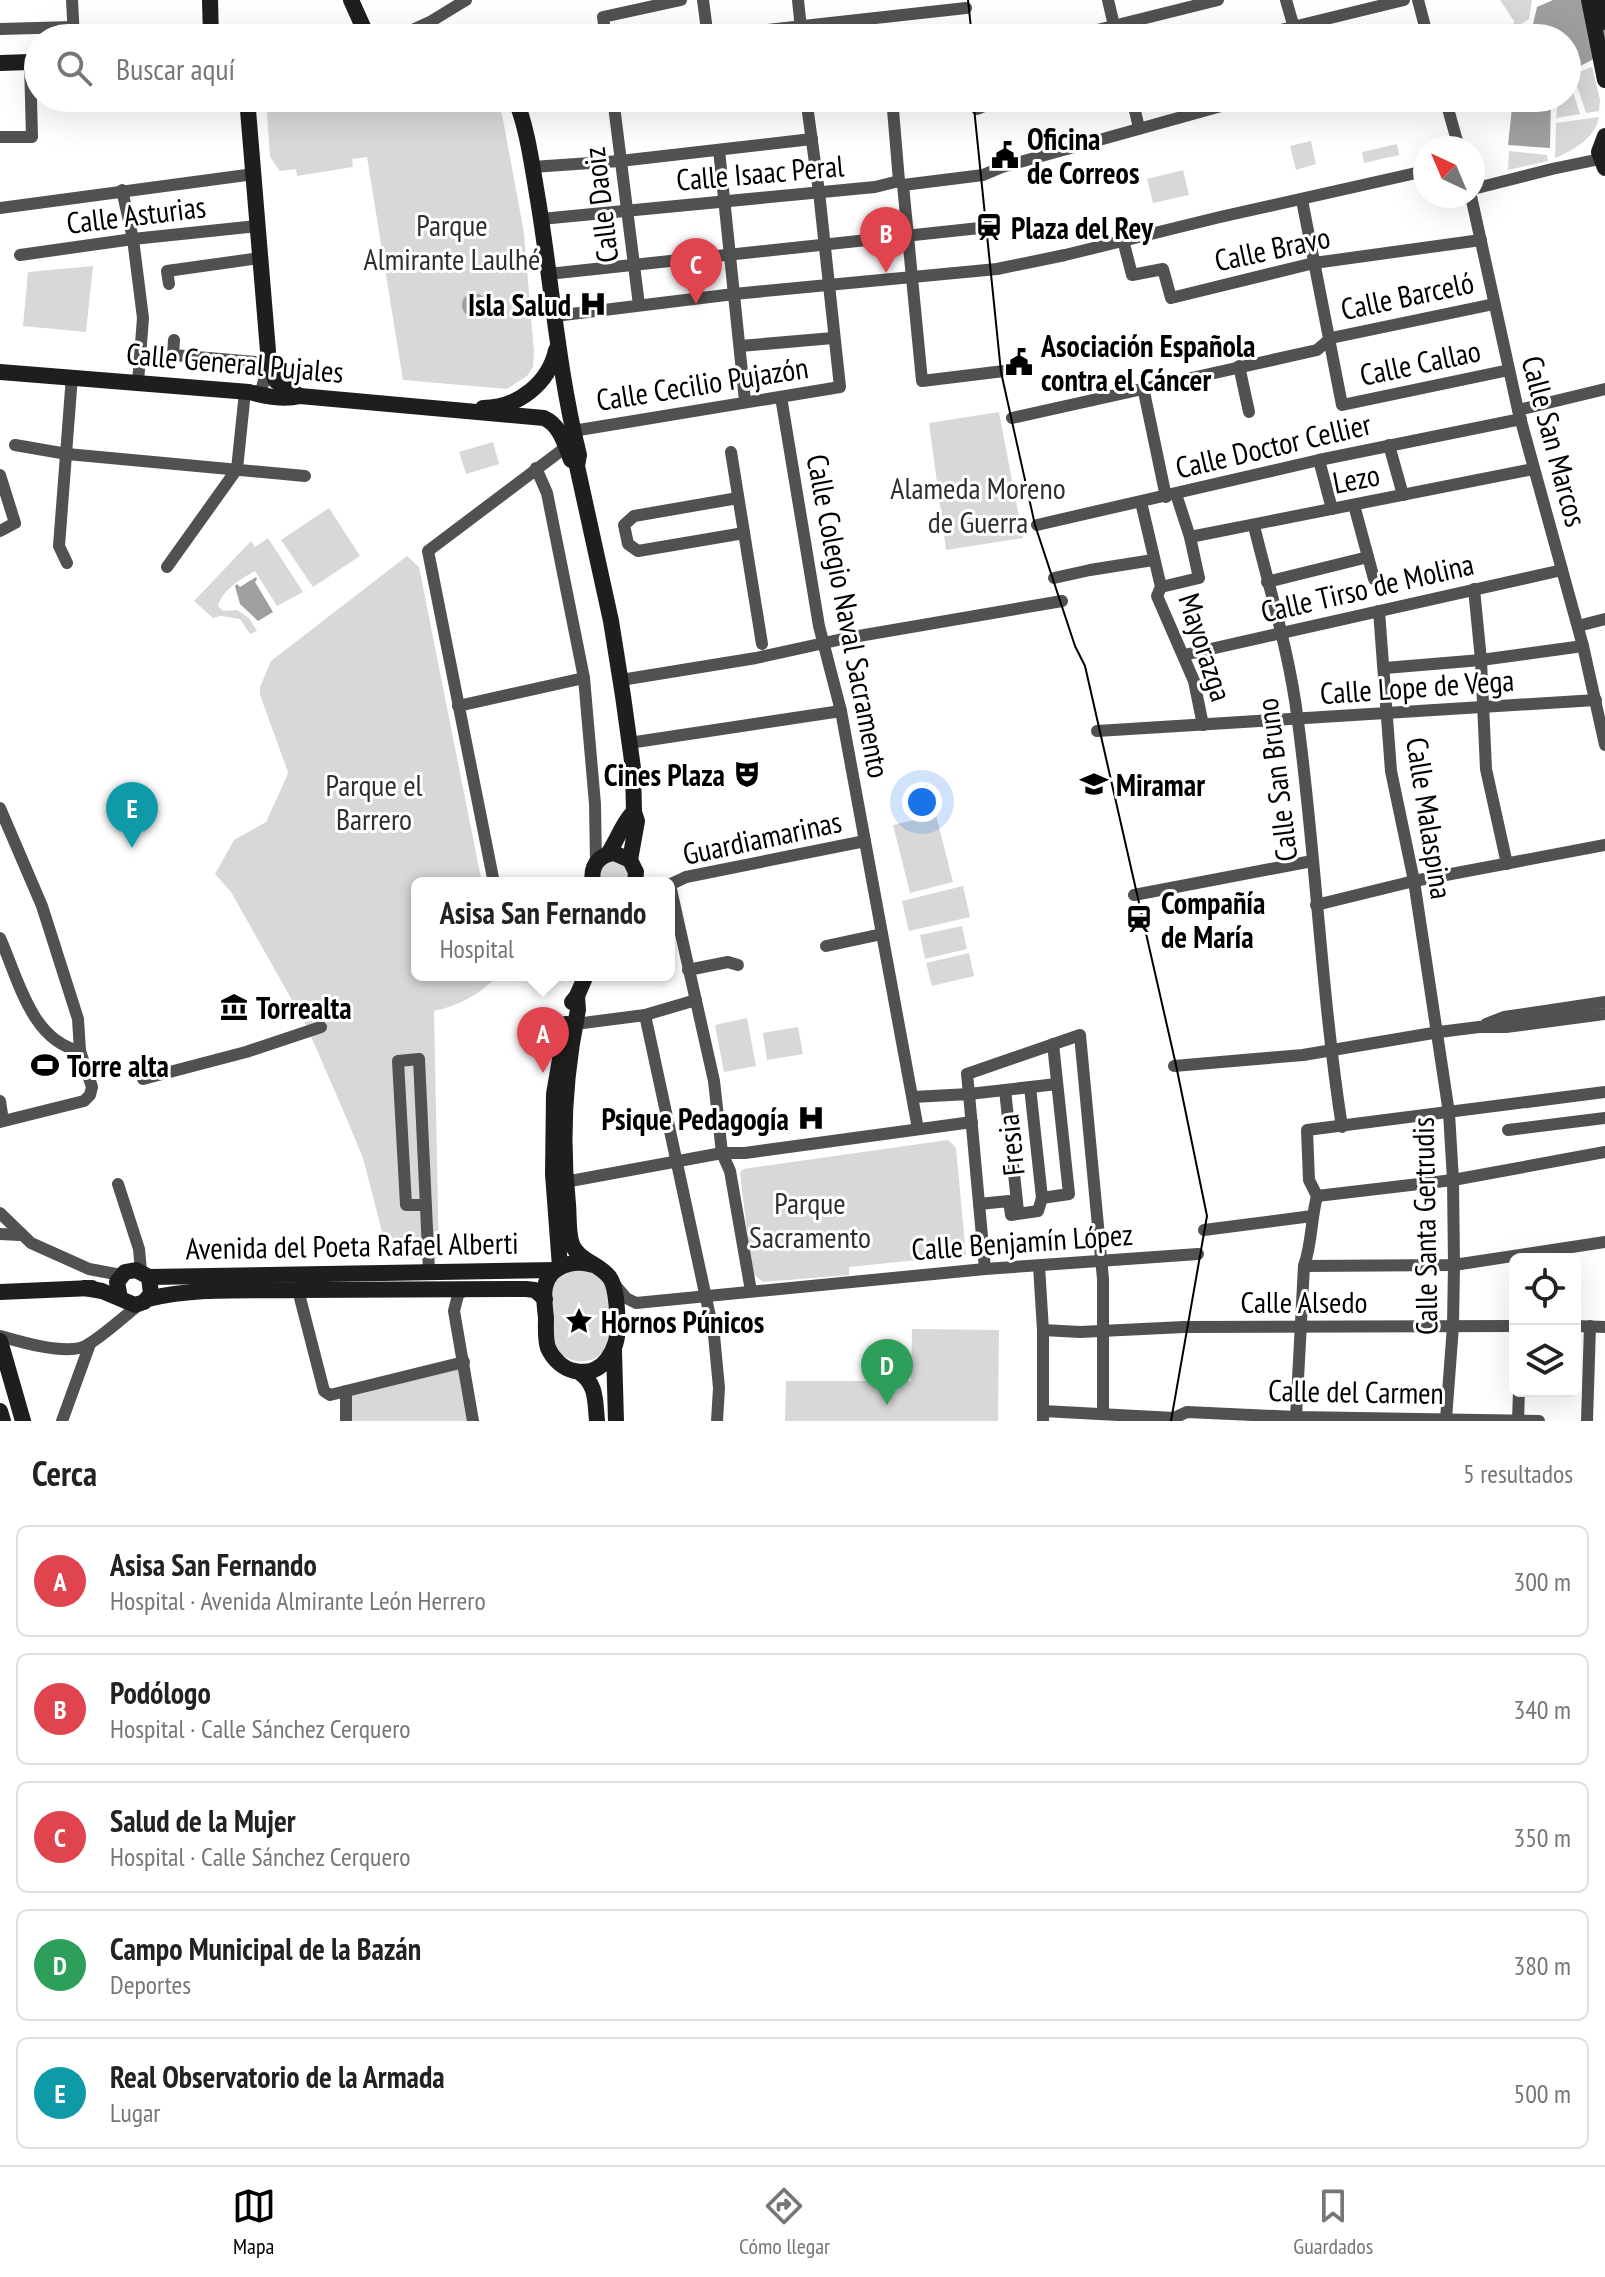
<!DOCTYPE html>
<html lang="es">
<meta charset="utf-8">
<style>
:root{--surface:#fff;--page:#f6f6f6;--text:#222;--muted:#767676;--line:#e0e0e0;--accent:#000}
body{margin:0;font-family:"PT Sans Narrow",sans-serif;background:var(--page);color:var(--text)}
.controls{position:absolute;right:24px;bottom:24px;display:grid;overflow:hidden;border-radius:12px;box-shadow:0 8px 32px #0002}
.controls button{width:72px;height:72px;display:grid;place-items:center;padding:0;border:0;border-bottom:2px solid var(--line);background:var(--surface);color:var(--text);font:40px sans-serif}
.compass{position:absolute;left:1413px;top:136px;width:72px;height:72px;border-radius:50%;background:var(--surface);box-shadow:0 8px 32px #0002;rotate:316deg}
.you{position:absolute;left:922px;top:802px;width:28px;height:28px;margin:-20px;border:6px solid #fff;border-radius:50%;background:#1a73e8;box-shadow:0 0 0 12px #1a73e833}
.badge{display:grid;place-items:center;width:52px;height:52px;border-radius:50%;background:var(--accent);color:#fff;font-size:26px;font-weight:700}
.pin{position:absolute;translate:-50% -66px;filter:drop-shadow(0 2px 4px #0008)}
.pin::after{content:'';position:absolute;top:42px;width:28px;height:24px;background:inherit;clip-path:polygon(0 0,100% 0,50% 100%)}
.popup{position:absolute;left:411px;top:877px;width:264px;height:104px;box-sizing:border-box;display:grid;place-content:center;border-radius:12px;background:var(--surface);filter:drop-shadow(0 2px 6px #0005);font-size:26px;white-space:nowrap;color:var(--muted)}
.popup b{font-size:30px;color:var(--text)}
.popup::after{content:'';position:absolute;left:50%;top:100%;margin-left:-16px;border:16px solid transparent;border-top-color:var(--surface)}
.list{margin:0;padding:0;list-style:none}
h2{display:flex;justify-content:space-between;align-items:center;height:104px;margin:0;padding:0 32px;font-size:34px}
h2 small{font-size:26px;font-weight:400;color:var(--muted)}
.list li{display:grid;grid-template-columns:52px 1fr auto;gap:24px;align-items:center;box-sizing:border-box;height:112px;margin:0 16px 16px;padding:0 16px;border:2px solid var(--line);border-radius:12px}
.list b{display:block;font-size:30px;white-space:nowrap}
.list p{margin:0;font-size:26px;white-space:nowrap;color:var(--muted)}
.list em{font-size:26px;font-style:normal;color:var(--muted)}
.icon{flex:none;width:44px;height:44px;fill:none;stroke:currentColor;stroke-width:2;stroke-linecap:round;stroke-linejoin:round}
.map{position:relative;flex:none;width:1605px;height:1421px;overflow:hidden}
.search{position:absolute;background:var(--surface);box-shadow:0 8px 32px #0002;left:24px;right:24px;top:24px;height:88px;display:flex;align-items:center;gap:20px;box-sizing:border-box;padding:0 28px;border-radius:44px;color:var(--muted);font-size:30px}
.sheet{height:744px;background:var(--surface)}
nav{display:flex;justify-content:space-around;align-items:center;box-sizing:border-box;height:112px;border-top:2px solid var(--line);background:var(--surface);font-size:22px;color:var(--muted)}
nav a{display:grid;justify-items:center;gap:4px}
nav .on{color:var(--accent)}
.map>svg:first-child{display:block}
.green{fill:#d8d8d8}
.water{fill:#9f9f9f}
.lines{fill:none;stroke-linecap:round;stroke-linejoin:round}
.street{stroke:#515151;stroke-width:12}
.secondary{stroke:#1e1e1e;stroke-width:16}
.tram{stroke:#000;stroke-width:2}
.labels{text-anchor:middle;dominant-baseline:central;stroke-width:6;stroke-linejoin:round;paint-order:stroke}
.poi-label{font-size:30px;font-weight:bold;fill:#000;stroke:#fff;text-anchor:start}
.street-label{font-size:30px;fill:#000;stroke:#fff}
.park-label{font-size:30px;fill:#2f2f2f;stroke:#fff}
</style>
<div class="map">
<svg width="1605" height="1421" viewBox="0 0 1605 1421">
<rect width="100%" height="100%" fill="#fff"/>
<g class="green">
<polygon points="1500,0 1532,0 1529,19 1513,29 1514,21"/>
<polygon points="1592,67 1600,100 1599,111 1586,113 1573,74"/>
<polygon points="1569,79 1580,114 1556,118 1558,98 1567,98 1567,80"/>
<polygon points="266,98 495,98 502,114 524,233 534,352 533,367 527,376 507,389 403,380 367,157 352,159 353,167 297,176 296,169 280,171 270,157"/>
<path d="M1599 117C1595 138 1574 150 1555 158L1556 123Z"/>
<polygon points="1311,141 1316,164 1296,170 1290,146"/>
<polygon points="1397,144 1399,155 1364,163 1362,152"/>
<polygon points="1509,151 1547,155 1548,161 1508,170"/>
<polygon points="1183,170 1189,195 1153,203 1147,179"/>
<polygon points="93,266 86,332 23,326 28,272"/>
<polygon points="999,412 1023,538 946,550 929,423"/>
<polygon points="493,442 499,464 466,474 459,452"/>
<polygon points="329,508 360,556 313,587 281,540"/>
<path d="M268 538 303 592 277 606 255 571C241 579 222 590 218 606L223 611 237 610 249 618 257 631 250 634 240 619 221 616 213 618 194 601 251 541 255 547Z"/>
<path d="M407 556 419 567 482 883H417V975H498C481 994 458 1006 434 1011L439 1258 389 1259 363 1158 343 1110 306 1025 231 892 215 874 234 840 266 822 287 776 288 772 260 695V687L271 661Z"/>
<polygon points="936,815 953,882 910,893 893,825"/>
<polygon points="613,859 628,867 628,883 599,883 600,867"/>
<polygon points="963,886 970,917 909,931 902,901"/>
<polygon points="962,926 967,949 925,959 920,935"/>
<polygon points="969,953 974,976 932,986 926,963"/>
<polygon points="747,1018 756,1066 724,1072 715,1025"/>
<polygon points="798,1027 803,1054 767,1060 763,1033"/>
<polygon points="948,1140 956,1148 966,1255 849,1267 849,1275 763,1282 752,1273 740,1173 743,1169"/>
<path d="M593 1267C597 1273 605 1280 607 1287 611 1301 613 1336 606 1348 594 1367 565 1365 554 1346 551 1340 552 1330 551 1322 550 1299 548 1291 560 1270Z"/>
<polygon points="912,1329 999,1330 998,1421 785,1421 786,1381 911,1381"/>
<polygon points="463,1367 471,1421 350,1421 351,1395"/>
</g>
<g class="water">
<polygon points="1553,0 1605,0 1605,53 1567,73 1567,38 1524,38 1531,33 1537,7"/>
<polygon points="1513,98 1551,98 1550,148 1508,145"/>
<circle cx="474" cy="305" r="12"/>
<polygon points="256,577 257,579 255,582 273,612 258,621 240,604 235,586 237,584 240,587"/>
</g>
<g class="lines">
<g class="street">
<polyline points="72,0 74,38"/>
<polyline points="703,0 708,38"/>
<polyline points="798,0 802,38"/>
<polyline points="1108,0 1117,38"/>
<polyline points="1286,0 1297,38"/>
<polyline points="1418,0 1428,38"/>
<polyline points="0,29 73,27"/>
<polyline points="395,38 430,22 466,0"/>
<polyline points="606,38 603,17 681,0"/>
<polyline points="693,38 966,8"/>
<polyline points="1065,38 1218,0"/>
<polyline points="1248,38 1404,0"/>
<polyline points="613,98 639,305"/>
<polyline points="714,98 714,99"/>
<polyline points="892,98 899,181"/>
<polyline points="1132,98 1139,128"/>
<polyline points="1445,98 1459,148"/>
<polyline points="977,109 1004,98"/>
<polyline points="0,137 32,137 30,62"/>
<polyline points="719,150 745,401"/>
<polyline points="532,167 620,161 812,139"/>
<polyline points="903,185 922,381 1004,371"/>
<polyline points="1473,189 1552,169 1600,159"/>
<polyline points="122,190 133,239 143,318 138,382"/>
<polyline points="1471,196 1518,410 1583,646 1605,745"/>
<polyline points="1302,200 1342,405 1509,370"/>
<polyline points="0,208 254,174"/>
<polyline points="541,219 875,187 899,181 903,185 983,175 1002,167 1250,98"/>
<polyline points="1123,240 1132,275 1163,269 1171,298 1314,263 1481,240"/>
<polyline points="20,255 133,239 257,226"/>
<polyline points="548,274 989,227"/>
<polyline points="169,284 167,271 260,258"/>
<polyline points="555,316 734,294 997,269 1065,255 1220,217 1425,171"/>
<polyline points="174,340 173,355 269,363 261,391 250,392"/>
<polyline points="740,346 833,338"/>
<polyline points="1239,366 1249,412"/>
<polyline points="1143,387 1166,497"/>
<polyline points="781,397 819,626 841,711 918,1129"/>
<polyline points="1518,410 1605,389"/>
<polyline points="1012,418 1317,350 1331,338 1494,304"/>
<polyline points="573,431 840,387 819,192 806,98"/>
<polyline points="15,445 67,454 305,476"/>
<polyline points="1389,445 1403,495"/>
<polyline points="731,452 762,644"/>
<polyline points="1319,460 1332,509"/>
<polyline points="536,468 547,493 584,678 595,804 596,862"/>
<polyline points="0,475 15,523 0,531"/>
<polyline points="738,498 634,516 624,525 628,544 638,551 744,533"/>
<polyline points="1141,502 1161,587 1199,578 1190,537 1176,494"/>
<polyline points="1354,505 1374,579"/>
<polyline points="1037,525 1319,460 1521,419"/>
<path d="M1254 526C1270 591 1290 655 1298 722 1316 856 1321 992 1342 1127"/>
<polyline points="1190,537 1533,469"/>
<polyline points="67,563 59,546 72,376"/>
<polyline points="167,567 237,469 245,392"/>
<polyline points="1054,578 1090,570 1153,560"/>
<polyline points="1267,582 1368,557"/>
<polyline points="1161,587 1157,596 1194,681 1203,725"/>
<polyline points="1474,589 1481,660 1486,769 1507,864"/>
<polyline points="1379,611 1391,771 1414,881 1449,1113 1453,1180 1454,1265 1453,1326 1446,1419"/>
<polyline points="1578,626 1605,619"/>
<polyline points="1184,655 1562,570"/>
<polyline points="1385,668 1481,660 1583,646"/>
<polyline points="621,680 756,658 847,638 1062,601"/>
<polyline points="458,706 584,678"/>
<polyline points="1097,731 1596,700"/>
<polyline points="629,743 841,711"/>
<polyline points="0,808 42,906 78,1019 80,1051 92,1087 90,1095 84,1101 0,1122"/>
<polyline points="494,883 428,551 566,447"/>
<polyline points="669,885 686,877 865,841"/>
<polyline points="670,885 714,1081 722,1153 730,1171 751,1291"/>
<polyline points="1134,895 1312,861"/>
<polyline points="1316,905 1414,881 1605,845"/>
<path d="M0 938C18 978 31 1041 80 1051"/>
<polyline points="826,946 882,934"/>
<polyline points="688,970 728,962 738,965"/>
<polyline points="645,1015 714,1335 719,1388 717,1421"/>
<polyline points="575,1024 645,1015 696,1000"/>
<polyline points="1486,1024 1504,1017 1605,1002"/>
<polyline points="1174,1066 1303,1055 1439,1032 1479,1027 1506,1027 1605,1014"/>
<polyline points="143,1079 246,1052 321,1027"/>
<polyline points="1057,1084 969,1094 967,1074 1080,1035 1103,1279 1103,1414"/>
<polyline points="1030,1087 1042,1198"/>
<polyline points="1005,1090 1018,1211"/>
<polyline points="913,1097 969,1094 985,1269"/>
<polyline points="0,1101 3,1121"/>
<polyline points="1508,1130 1605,1118"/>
<polyline points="565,1182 722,1153 745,1153 972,1122"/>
<polyline points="118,1184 139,1249 141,1271"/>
<polyline points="1317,1196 1309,1180 1307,1130 1605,1092"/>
<polyline points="1317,1196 1453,1180 1605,1152"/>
<polyline points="979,1204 1009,1201 1011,1215 1038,1211 1042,1198 1069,1194 1053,1044"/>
<polyline points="425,1205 406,1205 398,1061 419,1059 429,1271"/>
<polyline points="0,1213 31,1243 89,1269 121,1275"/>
<polyline points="1204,1230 1312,1216"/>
<polyline points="0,1234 20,1235"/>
<polyline points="1039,1266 1043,1330 1043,1421"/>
<polyline points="1304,1266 1454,1265 1605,1242"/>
<polyline points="615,1285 626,1298 636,1303 985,1269 1198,1254"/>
<polyline points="466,1289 458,1295 454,1311 473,1421"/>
<polyline points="298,1290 324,1391 330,1395 464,1362"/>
<polyline points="1575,1326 1605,1327"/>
<polyline points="1043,1330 1080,1332 1184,1327 1515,1326"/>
<path d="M0 1336C21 1342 58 1353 80 1348 92 1346 128 1313 140 1304"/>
<polyline points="1043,1411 1174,1418 1187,1412 1296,1417 1539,1421"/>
<path d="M1296 1417 1304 1266C1312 1243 1311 1219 1317 1196"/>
<polyline points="62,1421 90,1344"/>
<polyline points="346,1421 346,1391"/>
<polyline points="1518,1421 1519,1391"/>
<polyline points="1587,1421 1590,1326"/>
</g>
<g class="secondary">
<polyline points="210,0 211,38"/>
<polyline points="351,0 368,38"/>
<polyline points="1589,0 1605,80"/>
<polyline points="1600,0 1605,22"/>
<polyline points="0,63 30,62 38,66"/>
<polyline points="247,98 269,363 276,381 298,395"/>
<path d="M515 98C528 130 532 166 538 200 552 285 558 371 579 455L577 466 611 621 623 696 633 768 634 812 637 821 630 860"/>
<polyline points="1605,136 1599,152 1605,168"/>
<path d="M0 372 249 392C265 396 283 400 300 396L544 418C560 425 565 444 571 460"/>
<path d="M483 408C518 408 549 383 556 350"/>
<path d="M608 854C616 842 625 819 634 812"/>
<path d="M593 883C590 867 598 855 614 853L630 860 636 872 635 883"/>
<path d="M577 996 578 1010C565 1073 561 1140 568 1204 569 1216 568 1229 571 1241 576 1261 600 1263 610 1278 617 1288 617 1313 618 1325 618 1350 603 1377 575 1371 563 1369 553 1359 548 1348 545 1339 546 1327 546 1318 545 1308 543 1297 545 1287 549 1265 575 1259 593 1265"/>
<polyline points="572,1002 577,996 586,975"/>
<polyline points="560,1267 553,1174 554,1094 566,1024"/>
<polyline points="149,1277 556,1270"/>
<polyline points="85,1288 102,1291 135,1305 144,1302 151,1294 149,1277 136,1270 125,1272 117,1282 120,1298"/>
<polyline points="0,1292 92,1288"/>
<path d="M148 1299C197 1287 249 1291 300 1290 375 1290 450 1289 526 1289L535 1290 545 1299"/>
<polyline points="0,1341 23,1421"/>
<polyline points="614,1351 616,1421"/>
<path d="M579 1372C597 1384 595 1401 597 1421"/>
<polyline points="0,1411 3,1421"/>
</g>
<g class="tram">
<polyline points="968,0 972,38"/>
<polyline points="973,98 1001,372 1035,525 1075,646 1085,666 1176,1065 1207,1216 1171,1421"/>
</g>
</g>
<defs>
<g id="civic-bare" transform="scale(2.16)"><path d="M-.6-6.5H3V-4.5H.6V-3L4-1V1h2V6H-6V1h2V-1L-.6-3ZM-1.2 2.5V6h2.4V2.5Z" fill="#000" stroke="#fff" stroke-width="2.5" paint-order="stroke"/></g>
<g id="station-bare" transform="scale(2.16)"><path d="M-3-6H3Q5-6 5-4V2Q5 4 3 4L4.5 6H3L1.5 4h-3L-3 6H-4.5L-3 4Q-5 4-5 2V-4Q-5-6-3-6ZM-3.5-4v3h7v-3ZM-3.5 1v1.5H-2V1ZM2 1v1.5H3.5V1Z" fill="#000" stroke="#fff" stroke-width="2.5" paint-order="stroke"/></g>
<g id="hospital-bare" transform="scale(2.16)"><path d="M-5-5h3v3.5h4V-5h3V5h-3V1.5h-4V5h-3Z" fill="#000" stroke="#fff" stroke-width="2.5" paint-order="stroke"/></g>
<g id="theatre-bare" transform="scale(2.16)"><path d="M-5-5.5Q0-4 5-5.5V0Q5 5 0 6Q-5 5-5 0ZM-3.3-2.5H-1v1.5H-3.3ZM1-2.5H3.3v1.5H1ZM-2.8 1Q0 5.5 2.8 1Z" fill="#000" stroke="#fff" stroke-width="2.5" paint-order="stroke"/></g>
<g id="school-bare" transform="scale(2.16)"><path d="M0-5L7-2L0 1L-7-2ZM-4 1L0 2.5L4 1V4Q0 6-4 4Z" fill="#000" stroke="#fff" stroke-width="2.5" paint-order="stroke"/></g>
<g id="museum-bare" transform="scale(2.16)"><path d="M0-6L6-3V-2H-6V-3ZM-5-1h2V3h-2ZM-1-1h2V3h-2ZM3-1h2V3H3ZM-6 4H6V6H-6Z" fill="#000" stroke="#fff" stroke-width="2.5" paint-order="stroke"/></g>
<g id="stadium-bare" transform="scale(2.16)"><path d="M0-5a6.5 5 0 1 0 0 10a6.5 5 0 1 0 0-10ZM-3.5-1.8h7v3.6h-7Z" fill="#000" stroke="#fff" stroke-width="2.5" paint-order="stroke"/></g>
<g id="sight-bare" transform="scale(2.16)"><path d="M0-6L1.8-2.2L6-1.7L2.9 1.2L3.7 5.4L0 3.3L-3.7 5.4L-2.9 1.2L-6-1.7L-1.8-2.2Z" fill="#000" stroke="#fff" stroke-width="2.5" paint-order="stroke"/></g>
</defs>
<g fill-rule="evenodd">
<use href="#civic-bare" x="1005" y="155"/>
<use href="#station-bare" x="989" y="227"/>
<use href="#hospital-bare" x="593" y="304"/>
<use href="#civic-bare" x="1019" y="362"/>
<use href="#theatre-bare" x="747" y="774"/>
<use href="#school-bare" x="1094" y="784"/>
<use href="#station-bare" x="1139" y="919"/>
<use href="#museum-bare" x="234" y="1007"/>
<use href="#stadium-bare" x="45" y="1065"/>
<use href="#hospital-bare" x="811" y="1118"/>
<use href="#sight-bare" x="579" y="1321"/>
</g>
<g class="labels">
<g class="poi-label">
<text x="1027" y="138">Oficina<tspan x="1027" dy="34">de Correos</tspan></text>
<text x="1011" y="227">Plaza del Rey</text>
<text x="571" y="304" text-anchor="end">Isla Salud</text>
<text x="1041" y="345">Asociación Española<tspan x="1041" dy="34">contra el Cáncer</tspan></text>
<text x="725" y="774" text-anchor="end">Cines Plaza</text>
<text x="1116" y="784">Miramar</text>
<text x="1161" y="902">Compañía<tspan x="1161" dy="34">de María</tspan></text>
<text x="256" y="1007">Torrealta</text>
<text x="67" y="1065">Torre alta</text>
<text x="789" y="1118" text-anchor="end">Psique Pedagogía</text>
<text x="601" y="1321">Hornos Púnicos</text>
</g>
<g class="street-label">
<text transform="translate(760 172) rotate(-5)">Calle Isaac Peral</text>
<text transform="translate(600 205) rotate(-97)">Calle Daoiz</text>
<text transform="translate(136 214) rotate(-7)">Calle Asturias</text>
<text transform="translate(1272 248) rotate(-12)">Calle Bravo</text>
<text transform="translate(1407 295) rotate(-12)">Calle Barceló</text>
<text transform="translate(235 362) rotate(5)">Calle General Pujales</text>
<text transform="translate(1420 362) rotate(-12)">Calle Callao</text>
<text transform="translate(702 383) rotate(-9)">Calle Cecilio Pujazón</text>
<text transform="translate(1555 441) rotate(75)">Calle San Marcos</text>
<text transform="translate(1273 445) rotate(-13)">Calle Doctor Cellier</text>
<text transform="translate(1356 478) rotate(-11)">Lezo</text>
<text transform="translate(1367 587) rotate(-13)">Calle Tirso de Molina</text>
<text transform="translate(849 616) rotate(79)">Calle Colegio Naval Sacramento</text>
<text transform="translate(1206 647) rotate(72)">Mayorazga</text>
<text transform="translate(1417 686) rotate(-4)">Calle Lope de Vega</text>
<text transform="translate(1276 780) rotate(-97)">Calle San Bruno</text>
<text transform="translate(1430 818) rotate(81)">Calle Malaspina</text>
<text transform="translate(762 837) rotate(-12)">Guardiamarinas</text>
<text transform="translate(1010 1145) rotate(-96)">Fresia</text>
<text transform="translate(1424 1226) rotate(-91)">Calle Santa Gertrudis</text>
<text transform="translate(1022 1241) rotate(-4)">Calle Benjamín López</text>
<text transform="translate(352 1245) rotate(-1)">Avenida del Poeta Rafael Alberti</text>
<text x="1304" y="1301">Calle Alsedo</text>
<text transform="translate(1356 1391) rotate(1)">Calle del Carmen</text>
</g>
<g class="park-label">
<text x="452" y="224">Parque<tspan x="452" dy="34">Almirante Laulhé</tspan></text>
<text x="978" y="487">Alameda Moreno<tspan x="978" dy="34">de Guerra</tspan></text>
<text x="374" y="784">Parque el<tspan x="374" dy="34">Barrero</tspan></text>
<text x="810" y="1202">Parque<tspan x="810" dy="34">Sacramento</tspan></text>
</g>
</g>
</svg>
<div class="controls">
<button><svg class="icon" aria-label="locate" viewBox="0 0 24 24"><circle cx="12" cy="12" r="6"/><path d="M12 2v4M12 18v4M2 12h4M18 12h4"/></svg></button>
<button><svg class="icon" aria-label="layers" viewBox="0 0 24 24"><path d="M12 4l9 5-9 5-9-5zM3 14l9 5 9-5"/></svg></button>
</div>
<svg class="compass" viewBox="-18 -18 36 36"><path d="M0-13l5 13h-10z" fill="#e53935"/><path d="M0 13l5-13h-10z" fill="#767676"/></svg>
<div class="you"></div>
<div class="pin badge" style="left:543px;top:1073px;background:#e0444e">A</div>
<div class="popup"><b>Asisa San Fernando</b>Hospital</div>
<div class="pin badge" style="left:886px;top:273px;background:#e0444e">B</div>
<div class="pin badge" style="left:696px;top:304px;background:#e0444e">C</div>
<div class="pin badge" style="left:887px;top:1405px;background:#2e9e5b">D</div>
<div class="pin badge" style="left:132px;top:848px;background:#0f9aa8">E</div>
<div class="search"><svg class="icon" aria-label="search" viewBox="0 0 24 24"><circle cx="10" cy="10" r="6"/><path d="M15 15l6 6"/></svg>Buscar aquí</div>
</div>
<section class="sheet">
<h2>Cerca<small>5 resultados</small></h2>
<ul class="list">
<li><span class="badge" style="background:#e0444e">A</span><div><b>Asisa San Fernando</b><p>Hospital · Avenida Almirante León Herrero</p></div><em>300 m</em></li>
<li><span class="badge" style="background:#e0444e">B</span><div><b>Podólogo</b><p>Hospital · Calle Sánchez Cerquero</p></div><em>340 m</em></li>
<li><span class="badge" style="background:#e0444e">C</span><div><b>Salud de la Mujer</b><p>Hospital · Calle Sánchez Cerquero</p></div><em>350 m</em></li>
<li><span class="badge" style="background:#2e9e5b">D</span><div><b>Campo Municipal de la Bazán</b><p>Deportes</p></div><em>380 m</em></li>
<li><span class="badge" style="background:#0f9aa8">E</span><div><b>Real Observatorio de la Armada</b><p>Lugar</p></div><em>500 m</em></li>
</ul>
</section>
<nav>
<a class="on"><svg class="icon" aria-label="map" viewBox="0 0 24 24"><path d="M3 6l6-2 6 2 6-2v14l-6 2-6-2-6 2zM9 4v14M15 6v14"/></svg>Mapa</a>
<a><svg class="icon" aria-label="directions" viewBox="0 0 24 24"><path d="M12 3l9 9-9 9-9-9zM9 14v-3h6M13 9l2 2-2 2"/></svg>Cómo llegar</a>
<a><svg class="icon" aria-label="saved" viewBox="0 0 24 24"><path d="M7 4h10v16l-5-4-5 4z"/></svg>Guardados</a>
</nav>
